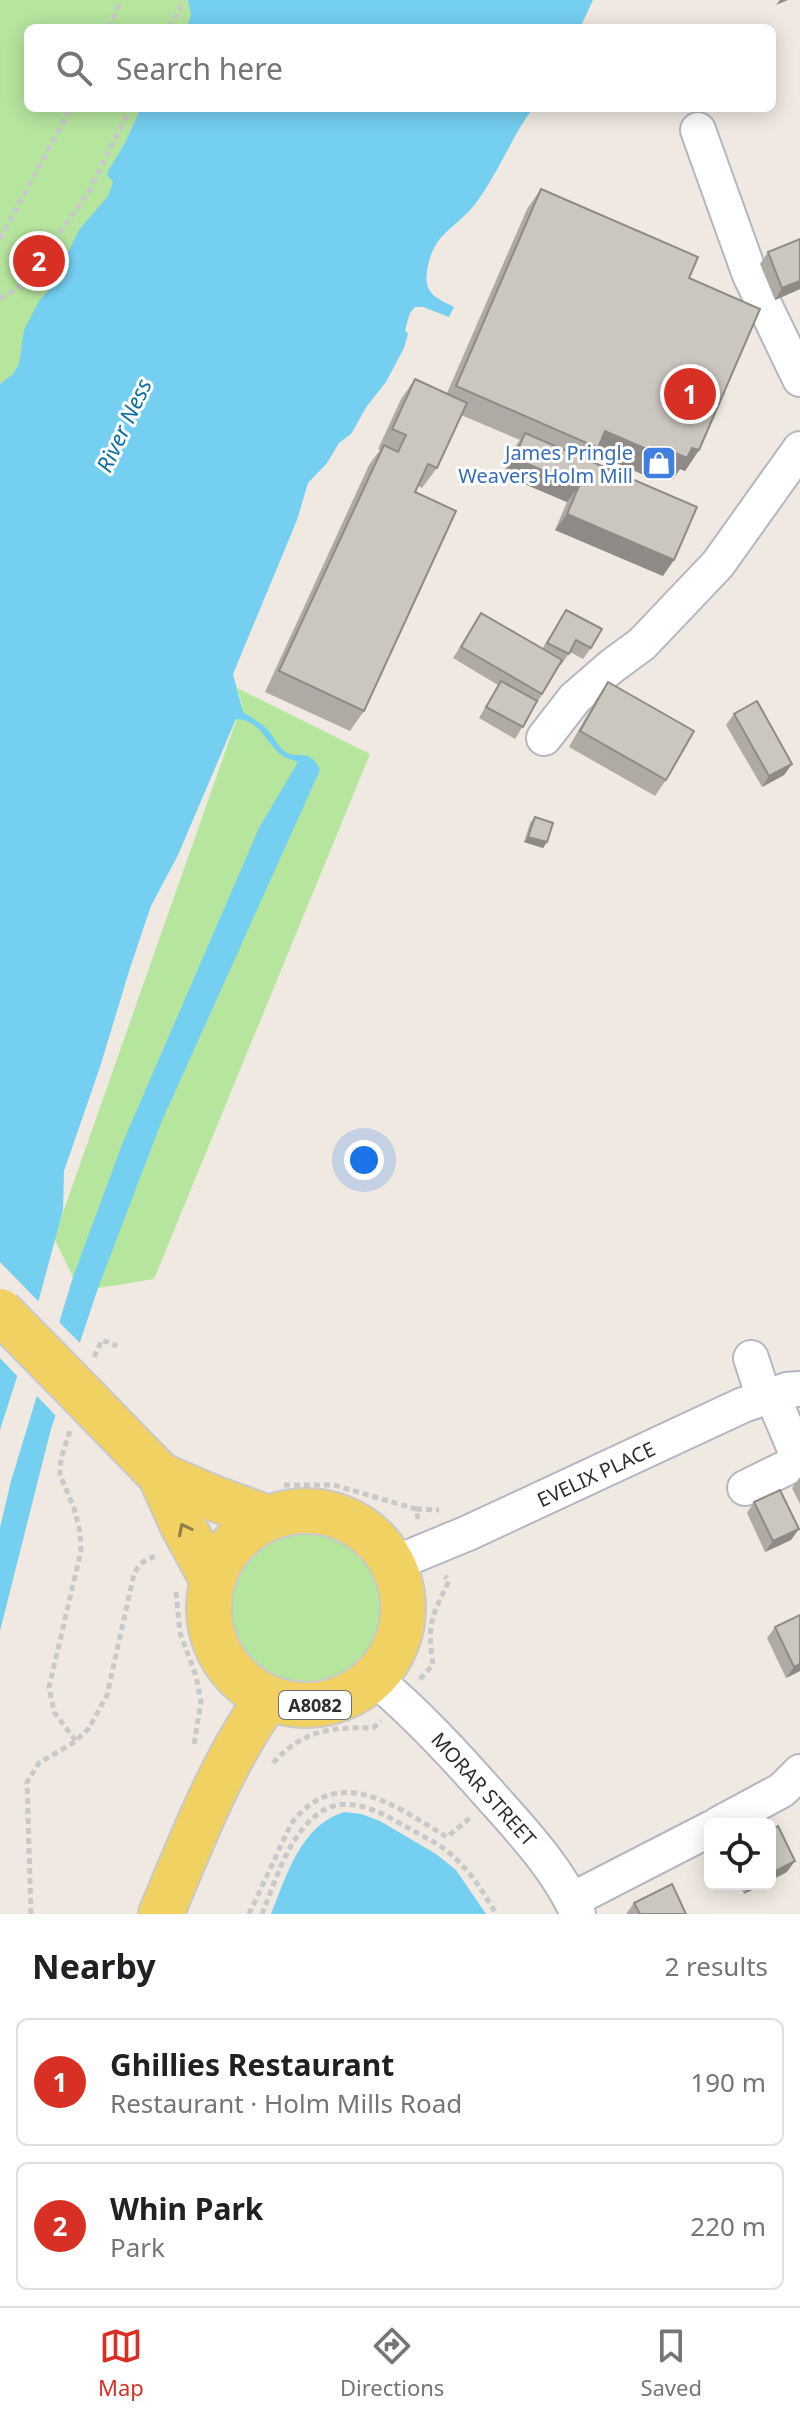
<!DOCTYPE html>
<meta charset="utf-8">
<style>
:root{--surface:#fff;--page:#f6f6f6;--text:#202124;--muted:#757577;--line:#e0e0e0;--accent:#d93025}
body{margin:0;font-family:"Noto Sans",sans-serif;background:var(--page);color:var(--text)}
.controls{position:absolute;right:24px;bottom:24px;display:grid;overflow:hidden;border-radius:12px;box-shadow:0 4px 20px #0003}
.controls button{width:72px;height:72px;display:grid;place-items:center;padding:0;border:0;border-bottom:2px solid var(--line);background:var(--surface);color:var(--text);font:40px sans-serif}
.you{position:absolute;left:364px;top:1160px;width:28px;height:28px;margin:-20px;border:6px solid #fff;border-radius:50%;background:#1a73e8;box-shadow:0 0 0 12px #1a73e833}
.badge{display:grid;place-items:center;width:52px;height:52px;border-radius:50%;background:var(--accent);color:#fff;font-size:26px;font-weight:700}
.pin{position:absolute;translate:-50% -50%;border:4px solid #fff;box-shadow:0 2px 8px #0006}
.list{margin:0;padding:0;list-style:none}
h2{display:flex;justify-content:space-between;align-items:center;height:104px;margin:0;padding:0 32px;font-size:34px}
h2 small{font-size:26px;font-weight:400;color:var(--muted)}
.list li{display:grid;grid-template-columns:52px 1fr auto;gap:24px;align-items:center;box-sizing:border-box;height:128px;margin:0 16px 16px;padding:0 16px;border:2px solid var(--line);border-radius:12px}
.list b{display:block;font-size:30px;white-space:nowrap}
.list p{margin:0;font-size:26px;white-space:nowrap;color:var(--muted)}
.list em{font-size:26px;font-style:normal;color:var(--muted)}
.icon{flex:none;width:44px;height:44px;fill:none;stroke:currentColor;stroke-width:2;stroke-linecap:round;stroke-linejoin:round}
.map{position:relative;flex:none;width:800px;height:1914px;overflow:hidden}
.search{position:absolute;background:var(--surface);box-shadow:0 4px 20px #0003;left:24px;right:24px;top:24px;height:88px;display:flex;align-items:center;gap:20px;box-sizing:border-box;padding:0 28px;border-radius:12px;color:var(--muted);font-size:30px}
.sheet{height:392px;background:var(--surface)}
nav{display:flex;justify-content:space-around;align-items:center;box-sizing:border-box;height:112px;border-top:2px solid var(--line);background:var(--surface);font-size:22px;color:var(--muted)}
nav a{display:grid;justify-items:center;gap:4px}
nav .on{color:var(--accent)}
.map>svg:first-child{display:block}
.green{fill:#b6e59e}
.water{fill:#75cff0}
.pier{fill:#efe9e1}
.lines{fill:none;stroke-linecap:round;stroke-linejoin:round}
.minor-casing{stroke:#b4b7c1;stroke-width:38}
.major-casing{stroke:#c9c9c9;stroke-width:48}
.path{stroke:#c9c9c9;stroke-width:5;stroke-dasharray:6 4;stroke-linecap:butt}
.minor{stroke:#fff;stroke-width:34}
.major{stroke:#f2d163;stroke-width:44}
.major-bridge-casing{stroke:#c9c9c9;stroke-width:48;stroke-linecap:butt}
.major-bridge{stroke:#f2d163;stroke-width:44}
.wall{fill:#afaba4}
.shaded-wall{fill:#8e8b86}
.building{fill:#cbc7bf;stroke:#8e8b86;stroke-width:2}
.oneway{stroke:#908048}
.labels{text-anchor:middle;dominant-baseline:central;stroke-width:6;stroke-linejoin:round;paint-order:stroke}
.shield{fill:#fff;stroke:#6d6d6d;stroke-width:2}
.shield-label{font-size:18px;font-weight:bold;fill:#2e2e2e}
.shop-label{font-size:20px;fill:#366cbe;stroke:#fff;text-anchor:end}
.street-label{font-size:20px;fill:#2e2e2e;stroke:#fff}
.water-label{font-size:22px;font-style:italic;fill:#0d6fa3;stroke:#fff}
</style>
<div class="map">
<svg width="800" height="1914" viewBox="0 0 800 1914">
<rect width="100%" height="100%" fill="#efe9e1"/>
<g class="green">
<polygon points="0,0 213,0 199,28 28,28 28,108 158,108 0,413"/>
<polygon points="237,688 370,754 154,1279 98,1288 73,1277 54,1238 242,704"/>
<circle cx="308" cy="1608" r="78"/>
</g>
<g class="water">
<polygon points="188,0 593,0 580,28 187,28 191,14"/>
<path d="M141 108H533C510 139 497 177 472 208 461 221 442 232 434 248 429 258 425 273 427 284 430 297 443 301 454 307L449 317 423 307H415L410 313 405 330 408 334 404 348 386 382 367 406 351 434 339 443 327 463 308 483 297 520 233 674 243 712C252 718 262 723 269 731 274 737 278 746 284 751 297 761 310 746 320 770L161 1123 98 1288 51 1429 0 1631V1528L11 1481 73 1277 123 1142 259 828 298 762C291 759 286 759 280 754 266 742 258 719 236 719L178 855 151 906 130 968 100 1067 64 1171 63 1210 24 1355 0 1430V384L13 374 19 364 24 330 39 301 50 289 79 230 108 196 113 182 107 175 108 171 125 143Z"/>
<path d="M344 1812 361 1814 380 1821 436 1854 456 1870 486 1914H271C287 1875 300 1826 344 1812Z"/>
</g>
<g class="pier">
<polygon points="0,1262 41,1304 20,1379 0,1358"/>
<polygon points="56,1319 82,1345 58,1418 34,1393"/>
</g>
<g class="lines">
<g class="minor-casing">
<g id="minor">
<polyline points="698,130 750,275 800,379"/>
<polyline points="544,738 575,698 612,666 642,644 718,564 800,449"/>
<polyline points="751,1358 764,1398"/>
<polyline points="772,1395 800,1461"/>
<polyline points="745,1488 800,1461"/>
<polyline points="393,1564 468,1533 743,1405 787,1390 800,1389"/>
<path d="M374 1678C417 1714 454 1754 491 1796 524 1833 558 1869 578 1914"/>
<polyline points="719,1824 782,1790 800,1772"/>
<polyline points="572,1900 710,1829"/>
</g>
</g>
<g class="major-casing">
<g id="major">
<polyline points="91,1404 160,1475 183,1526 213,1581"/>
<polyline points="160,1475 213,1498 268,1518"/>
<circle cx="306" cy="1608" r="97"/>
<path d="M161 1914C192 1841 221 1763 268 1698"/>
</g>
</g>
<g class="path">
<polyline points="109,28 121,0"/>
<polyline points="170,28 184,0"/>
<polyline points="0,239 71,108"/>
<polyline points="0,299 23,284 88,193 130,108"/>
<polyline points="94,1357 102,1340 117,1346"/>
<polyline points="70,1431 61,1458 60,1475 74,1508 80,1532 81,1551 49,1687 54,1712 76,1741"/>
<polyline points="284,1485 334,1485 416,1509 418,1519"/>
<polyline points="416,1509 439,1510"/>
<polyline points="176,1592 180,1633 196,1676 201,1702 194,1745"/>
<path d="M420 1679 433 1665C427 1623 431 1618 449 1581L445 1576"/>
<path d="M273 1763C303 1730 330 1727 373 1728L381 1721"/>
<path d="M31 1914 27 1782 39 1763 76 1741 89 1728 107 1695 134 1574C140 1562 146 1559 159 1555"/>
<path d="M249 1914 291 1824C339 1761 396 1807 447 1837L470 1818"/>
<path d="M262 1914C275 1882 287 1840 314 1817 345 1790 380 1812 410 1829 422 1836 436 1842 447 1851 468 1868 483 1891 496 1914"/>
</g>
<use href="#minor" class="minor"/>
<use href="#major" class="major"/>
<g class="major-bridge-casing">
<polyline id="major-bridge" points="0,1311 91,1404"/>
</g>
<use href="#major-bridge" class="major-bridge"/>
</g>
<g class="wall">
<polygon points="541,189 689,278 699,450 685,471 680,469 673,479 649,468 644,475 594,453 589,461 663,576 555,530 567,502 503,475 513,449 520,440 461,415 437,468 422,488 418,486 415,492 364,711 350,731 265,692 369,465 380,450 378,449 401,399 415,379 447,393 527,209"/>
<polygon points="768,252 800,289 775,300 760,264"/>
<polygon points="566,610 591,648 583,659 570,652 561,665 560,665 515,739 479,718 498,685 453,658 481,613 542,649"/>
<polygon points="608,682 666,780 655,796 569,747 597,698"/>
<polygon points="734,714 792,764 784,775 762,787 726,725"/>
<polygon points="535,817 547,842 543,848 524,842 530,823"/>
<polygon points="800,1477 800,1504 792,1488"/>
<polygon points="754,1502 791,1540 765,1552 747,1513"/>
<polygon points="775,1627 800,1671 786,1678 767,1638"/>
<polygon points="740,1884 764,1884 744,1894"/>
<polygon points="634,1903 686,1914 626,1914"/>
</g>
<g class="shaded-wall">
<polygon points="780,0 788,0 776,5"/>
<polygon points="800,281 800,289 775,300 782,288"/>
<polygon points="605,431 661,447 692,448 699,450 685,471 680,469 673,479 649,468 644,475 594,453"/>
<polygon points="514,458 579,486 567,502 503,475"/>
<polygon points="567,514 674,560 663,576 555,530"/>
<polygon points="792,764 784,775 762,787 769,776"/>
<polygon points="528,837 547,842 543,848 524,842"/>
<polygon points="799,1529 791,1540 765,1552 773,1541"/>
<polygon points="800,1664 800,1671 786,1678 794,1667"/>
<polygon points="795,1861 787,1872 770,1881 770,1874"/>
<polygon points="751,1884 764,1884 744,1894"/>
</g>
<g class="building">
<polygon points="541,189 698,257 689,278 760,309 699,450 692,448 687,458 661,447 658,454 605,431 598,448 456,386"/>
<polygon points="800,239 800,281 782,288 768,252"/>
<polygon points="415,379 467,403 437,468 428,464 415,492 456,511 364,711 279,671 384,445 398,452 406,435 392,429"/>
<polygon points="525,433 697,507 674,560 567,514 579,486 514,458"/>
<polygon points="566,610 602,629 591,648 576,640 569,654 547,643"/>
<polygon points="481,613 562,660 542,694 461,647"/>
<polygon points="501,681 537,701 523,727 486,707"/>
<polygon points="608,682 694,731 666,780 580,731"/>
<polygon points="757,701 792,764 769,776 734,714"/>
<polygon points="535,817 553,823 547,842 528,837"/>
<polygon points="780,1490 799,1529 773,1541 754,1502"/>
<polygon points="800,1615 800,1664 794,1667 775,1627"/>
<polygon points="778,1826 795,1861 770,1874 770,1830"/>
<polygon points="672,1884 686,1914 640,1914 634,1903"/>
</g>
<defs><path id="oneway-chevron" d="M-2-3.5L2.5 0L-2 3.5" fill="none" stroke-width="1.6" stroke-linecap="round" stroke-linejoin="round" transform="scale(2)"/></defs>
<use class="oneway" href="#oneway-chevron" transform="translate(184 1529) rotate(-117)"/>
<defs>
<g id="shop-square" transform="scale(1.8)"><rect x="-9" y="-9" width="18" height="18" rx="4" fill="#3f7fe0" stroke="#fff"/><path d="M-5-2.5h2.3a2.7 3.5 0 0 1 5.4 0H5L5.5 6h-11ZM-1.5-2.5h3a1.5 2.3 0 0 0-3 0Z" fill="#fff"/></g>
</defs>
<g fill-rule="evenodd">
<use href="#shop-square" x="659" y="463"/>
</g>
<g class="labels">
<rect class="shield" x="279" y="1691" width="72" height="28" rx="6"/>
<g class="shield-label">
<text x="315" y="1705">A8082</text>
</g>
<g class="shop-label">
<text x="633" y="452">James Pringle<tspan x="633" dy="23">Weavers Holm Mill</tspan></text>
</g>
<g class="street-label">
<text transform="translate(596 1474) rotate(-25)">EVELIX PLACE</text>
<text transform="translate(484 1789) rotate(48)">MORAR STREET</text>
</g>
<g class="water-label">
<text transform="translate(123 425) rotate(-65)">River Ness</text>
</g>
</g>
</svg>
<div class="controls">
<button><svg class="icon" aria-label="locate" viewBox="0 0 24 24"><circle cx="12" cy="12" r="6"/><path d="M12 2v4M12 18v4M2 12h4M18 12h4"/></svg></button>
</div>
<div class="you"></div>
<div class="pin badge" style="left:690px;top:394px">1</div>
<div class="pin badge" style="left:39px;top:261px">2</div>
<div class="search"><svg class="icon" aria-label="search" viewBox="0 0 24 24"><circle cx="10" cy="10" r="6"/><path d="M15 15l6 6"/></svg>Search here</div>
</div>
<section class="sheet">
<h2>Nearby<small>2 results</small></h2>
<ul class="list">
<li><span class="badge">1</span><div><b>Ghillies Restaurant</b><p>Restaurant · Holm Mills Road</p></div><em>190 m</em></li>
<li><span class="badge">2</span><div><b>Whin Park</b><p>Park</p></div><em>220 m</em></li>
</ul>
</section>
<nav>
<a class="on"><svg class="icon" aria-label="map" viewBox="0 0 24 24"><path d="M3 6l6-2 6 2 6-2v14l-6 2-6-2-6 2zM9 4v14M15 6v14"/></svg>Map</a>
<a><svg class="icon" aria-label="directions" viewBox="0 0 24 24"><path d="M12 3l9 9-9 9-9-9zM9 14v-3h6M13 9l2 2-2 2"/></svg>Directions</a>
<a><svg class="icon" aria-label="saved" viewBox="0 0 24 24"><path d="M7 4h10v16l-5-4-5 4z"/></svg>Saved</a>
</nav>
